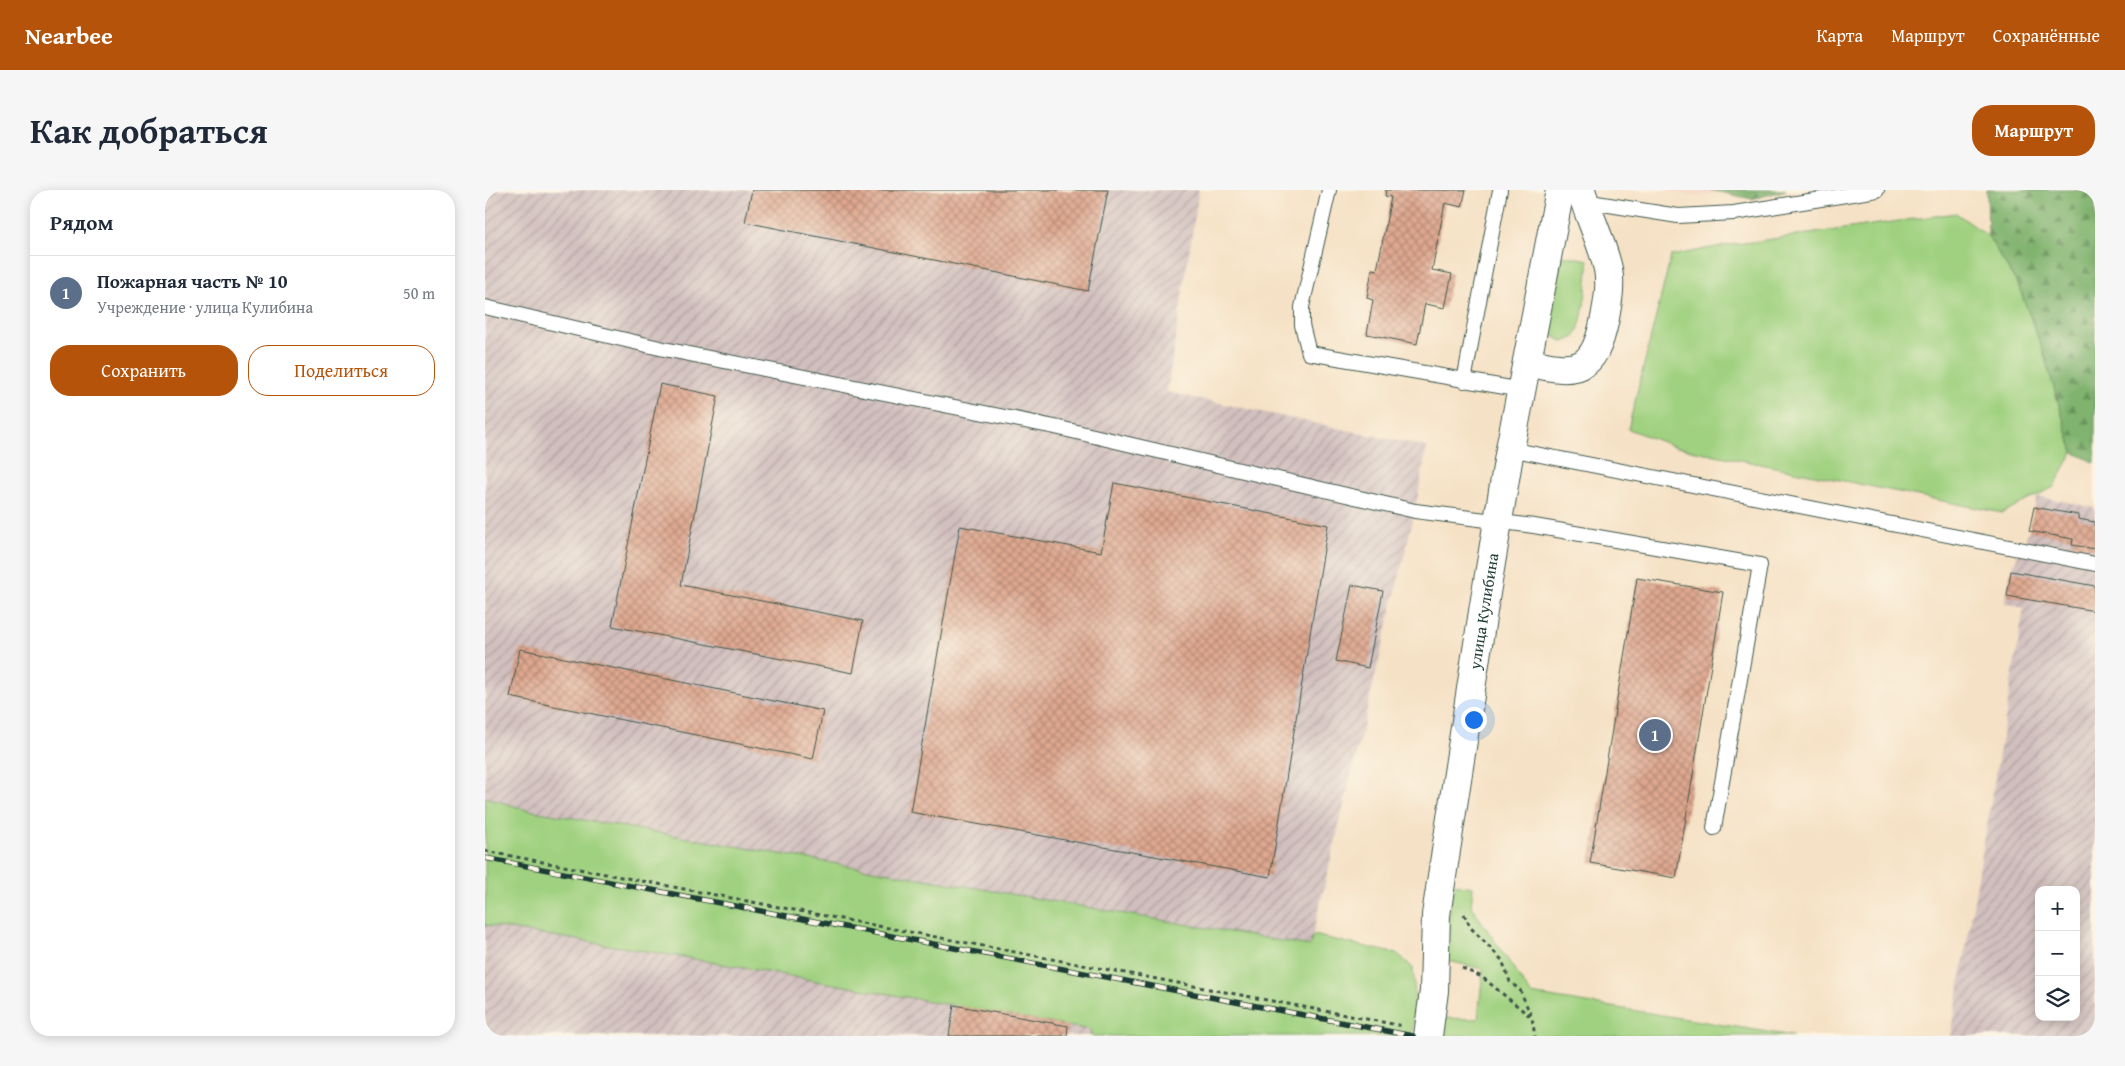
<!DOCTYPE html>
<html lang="ru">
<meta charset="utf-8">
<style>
:root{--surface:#fff;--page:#f6f6f7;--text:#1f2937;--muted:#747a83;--line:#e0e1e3;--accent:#b45309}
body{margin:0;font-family:"Gentium Book Plus",serif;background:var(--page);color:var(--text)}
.controls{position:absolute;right:15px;bottom:15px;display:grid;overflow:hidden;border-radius:10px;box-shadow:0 2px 12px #0003}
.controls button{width:45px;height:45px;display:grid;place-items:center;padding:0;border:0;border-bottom:1px solid var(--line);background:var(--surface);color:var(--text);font:25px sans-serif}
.you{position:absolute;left:988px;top:529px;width:18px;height:18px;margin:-12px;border:4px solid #fff;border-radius:50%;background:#1a73e8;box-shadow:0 0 0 8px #1a73e833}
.badge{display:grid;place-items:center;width:32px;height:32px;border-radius:50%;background:var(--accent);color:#fff;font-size:16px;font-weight:700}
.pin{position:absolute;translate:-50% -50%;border:2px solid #fff;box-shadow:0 1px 5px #0006}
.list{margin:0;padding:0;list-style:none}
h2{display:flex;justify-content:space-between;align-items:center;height:65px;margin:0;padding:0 20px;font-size:21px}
h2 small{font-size:16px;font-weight:400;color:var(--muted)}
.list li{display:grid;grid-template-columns:32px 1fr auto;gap:15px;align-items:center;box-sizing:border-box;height:75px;padding:0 20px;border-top:1px solid var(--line)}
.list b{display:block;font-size:19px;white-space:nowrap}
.list p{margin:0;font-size:16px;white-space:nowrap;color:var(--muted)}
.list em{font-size:16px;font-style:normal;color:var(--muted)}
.actions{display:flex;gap:10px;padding:15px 20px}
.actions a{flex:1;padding:11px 0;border:1px solid var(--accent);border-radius:20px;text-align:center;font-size:18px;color:var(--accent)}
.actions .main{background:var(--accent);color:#fff}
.icon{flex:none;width:28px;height:28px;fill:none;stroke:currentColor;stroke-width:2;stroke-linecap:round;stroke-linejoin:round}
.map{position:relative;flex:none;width:1610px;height:846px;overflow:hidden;border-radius:20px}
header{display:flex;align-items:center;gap:30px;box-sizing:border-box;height:70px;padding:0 25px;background:var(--accent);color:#fff}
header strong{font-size:24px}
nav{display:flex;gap:28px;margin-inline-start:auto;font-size:18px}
.intro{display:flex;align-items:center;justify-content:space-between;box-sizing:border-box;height:120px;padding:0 30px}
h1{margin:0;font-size:35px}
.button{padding:12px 22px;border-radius:20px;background:var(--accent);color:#fff;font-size:18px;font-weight:700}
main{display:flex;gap:30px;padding:0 30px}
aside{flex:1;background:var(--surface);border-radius:20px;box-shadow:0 2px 12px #0003}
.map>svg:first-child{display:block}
.built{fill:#f6d2c4}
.industrial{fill:url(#industrial-furrows);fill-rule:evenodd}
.green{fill:#a0d180;stroke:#60875a}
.forest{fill:url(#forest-firs);stroke:#507851}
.building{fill:url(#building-cross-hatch)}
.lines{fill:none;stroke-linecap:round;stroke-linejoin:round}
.service-casing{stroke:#3f564a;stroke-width:16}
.minor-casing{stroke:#3f564a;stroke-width:30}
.path{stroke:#3f564a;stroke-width:3;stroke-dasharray:4 4;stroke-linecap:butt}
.service{stroke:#fff;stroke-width:14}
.minor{stroke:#fff;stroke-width:28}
.rail-casing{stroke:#1f3d34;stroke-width:5.5}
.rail{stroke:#fcf5e5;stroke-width:4;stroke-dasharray:11;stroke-linecap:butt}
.labels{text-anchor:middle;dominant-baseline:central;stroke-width:4;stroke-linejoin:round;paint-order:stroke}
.street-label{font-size:16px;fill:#1f3d34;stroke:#fcf5e5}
</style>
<header>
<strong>Nearbee</strong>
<nav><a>Карта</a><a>Маршрут</a><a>Сохранённые</a></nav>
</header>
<div class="intro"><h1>Как добраться</h1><a class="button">Маршрут</a></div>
<main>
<aside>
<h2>Рядом<small></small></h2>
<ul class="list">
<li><span class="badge" style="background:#5c6f8a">1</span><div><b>Пожарная часть № 10</b><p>Учреждение · улица Кулибина</p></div><em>50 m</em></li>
</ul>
<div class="actions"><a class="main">Сохранить</a><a>Поделиться</a></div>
</aside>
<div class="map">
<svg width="1610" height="846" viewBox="0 0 1610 846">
<defs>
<pattern id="industrial-furrows" width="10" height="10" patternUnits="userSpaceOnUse" patternTransform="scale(1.25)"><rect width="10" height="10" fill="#d1bfbe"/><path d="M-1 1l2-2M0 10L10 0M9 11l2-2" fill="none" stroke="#a99c9b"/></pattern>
<pattern id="forest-firs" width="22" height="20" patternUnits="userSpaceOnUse" patternTransform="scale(1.25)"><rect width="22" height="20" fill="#80b36e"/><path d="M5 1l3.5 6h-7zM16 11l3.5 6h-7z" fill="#68935b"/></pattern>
<pattern id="building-cross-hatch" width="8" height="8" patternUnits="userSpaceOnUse" patternTransform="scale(1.25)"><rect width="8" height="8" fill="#dfa78f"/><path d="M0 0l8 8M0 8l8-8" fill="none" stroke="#b48976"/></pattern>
</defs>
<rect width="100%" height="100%" fill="#fcf5e5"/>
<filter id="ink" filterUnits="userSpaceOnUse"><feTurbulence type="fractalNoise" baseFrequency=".02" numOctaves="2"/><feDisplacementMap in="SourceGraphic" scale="10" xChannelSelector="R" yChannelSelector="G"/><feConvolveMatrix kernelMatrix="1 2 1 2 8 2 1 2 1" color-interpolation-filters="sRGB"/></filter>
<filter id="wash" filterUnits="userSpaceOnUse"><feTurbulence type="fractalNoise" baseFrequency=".0096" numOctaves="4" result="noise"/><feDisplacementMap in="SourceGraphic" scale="20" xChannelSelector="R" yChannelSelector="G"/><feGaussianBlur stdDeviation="1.12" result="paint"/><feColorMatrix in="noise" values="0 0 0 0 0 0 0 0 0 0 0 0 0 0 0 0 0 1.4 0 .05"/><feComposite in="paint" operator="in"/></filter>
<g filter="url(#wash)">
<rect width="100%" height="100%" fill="#f5e1c5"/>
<polygon class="built" points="1174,0 1241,0 1216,6"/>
<g class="industrial">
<polygon points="0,0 714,0 682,202 942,257 930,321 825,756 42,620 0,607"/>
<path d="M1552 306 1610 318V846H1466L1539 418 1520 413 1526 381 1544 341ZM1554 700H1591V827H1554Z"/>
<polygon points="0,735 192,766 605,840 606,846 0,846"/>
</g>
<g class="green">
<polygon points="1471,23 1503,46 1534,97 1558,161 1588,262 1569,297 1517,323 1191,257 1143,239 1186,66 1231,57"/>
<path d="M1077 65 1103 70C1104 84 1098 138 1089 147 1087 149 1081 151 1078 152L1062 142Z"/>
<polygon points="0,607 42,620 825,756 828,745 913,764 928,778 931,818 926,846 606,846 605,840 192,766 0,735"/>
<polygon points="968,694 988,697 986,716 1046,804 1308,846 953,846 955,828 993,829 998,779 959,770"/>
</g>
<g class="forest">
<polygon points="1225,0 1301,0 1267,9"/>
<polygon points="1502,0 1610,0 1610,273 1588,262 1558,161 1534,97 1503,46"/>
</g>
<g id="blocks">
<g class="building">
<polygon points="267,0 623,0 603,101 260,32"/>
<polygon points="901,0 981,0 977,17 960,13 947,80 967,84 960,118 940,114 932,154 882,144 888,110 882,108 887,79 892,80 906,7 900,6"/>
<polygon points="175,194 233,206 196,395 378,431 368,483 127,436"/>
<polygon points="629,293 843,335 785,687 425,622 475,336 616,362"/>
<polygon points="1549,317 1593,325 1593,329 1610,332 1610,359 1587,355 1588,349 1544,341"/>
<polygon points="1526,381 1610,396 1610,421 1522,406"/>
<polygon points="1152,388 1238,402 1191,688 1105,673"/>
<polygon points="867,395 898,401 883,478 851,471"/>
<polygon points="35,459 338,521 328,569 25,507"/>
<polygon points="469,815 583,836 582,846 464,846"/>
</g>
</g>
</g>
<g filter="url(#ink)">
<use href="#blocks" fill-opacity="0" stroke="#3f564a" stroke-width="1"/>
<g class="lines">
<g class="service-casing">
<g id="service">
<polyline points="844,0 817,117 817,135 824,163 1037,200"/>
<polyline points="1099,11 1193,26 1249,23 1392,0"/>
<polyline points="0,117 179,159 570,237 930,321 1049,336 1275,375 1229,638"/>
<polyline points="979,191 1015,0"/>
<polyline points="1025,259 1610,374"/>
</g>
</g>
<g class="minor-casing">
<g id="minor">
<path d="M1042 172C1092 184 1109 183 1120 128 1123 112 1126 95 1123 79 1117 52 1104 27 1096 0"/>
<path id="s1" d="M943 846 949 801 951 725 999 415 1025 259 1075 0"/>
</g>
</g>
<g class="path">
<polyline points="0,661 918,836"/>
<polyline points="979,724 986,738 1017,770 1025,792 1035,800 1047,828"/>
<polyline points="977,778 997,787 1047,828 1050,846"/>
</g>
<use href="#service" class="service"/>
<use href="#minor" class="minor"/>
<g class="rail-casing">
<polyline id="rail" points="0,668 928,846"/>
</g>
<use href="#rail" class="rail"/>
</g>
</g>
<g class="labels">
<g class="street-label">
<text stroke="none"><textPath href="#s1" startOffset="429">улица Кулибина</textPath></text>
</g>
</g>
</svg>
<div class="controls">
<button>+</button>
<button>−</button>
<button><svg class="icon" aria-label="layers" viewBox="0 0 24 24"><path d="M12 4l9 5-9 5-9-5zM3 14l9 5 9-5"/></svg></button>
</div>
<div class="you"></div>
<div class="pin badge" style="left:1170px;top:545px;background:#5c6f8a">1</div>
</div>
</main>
